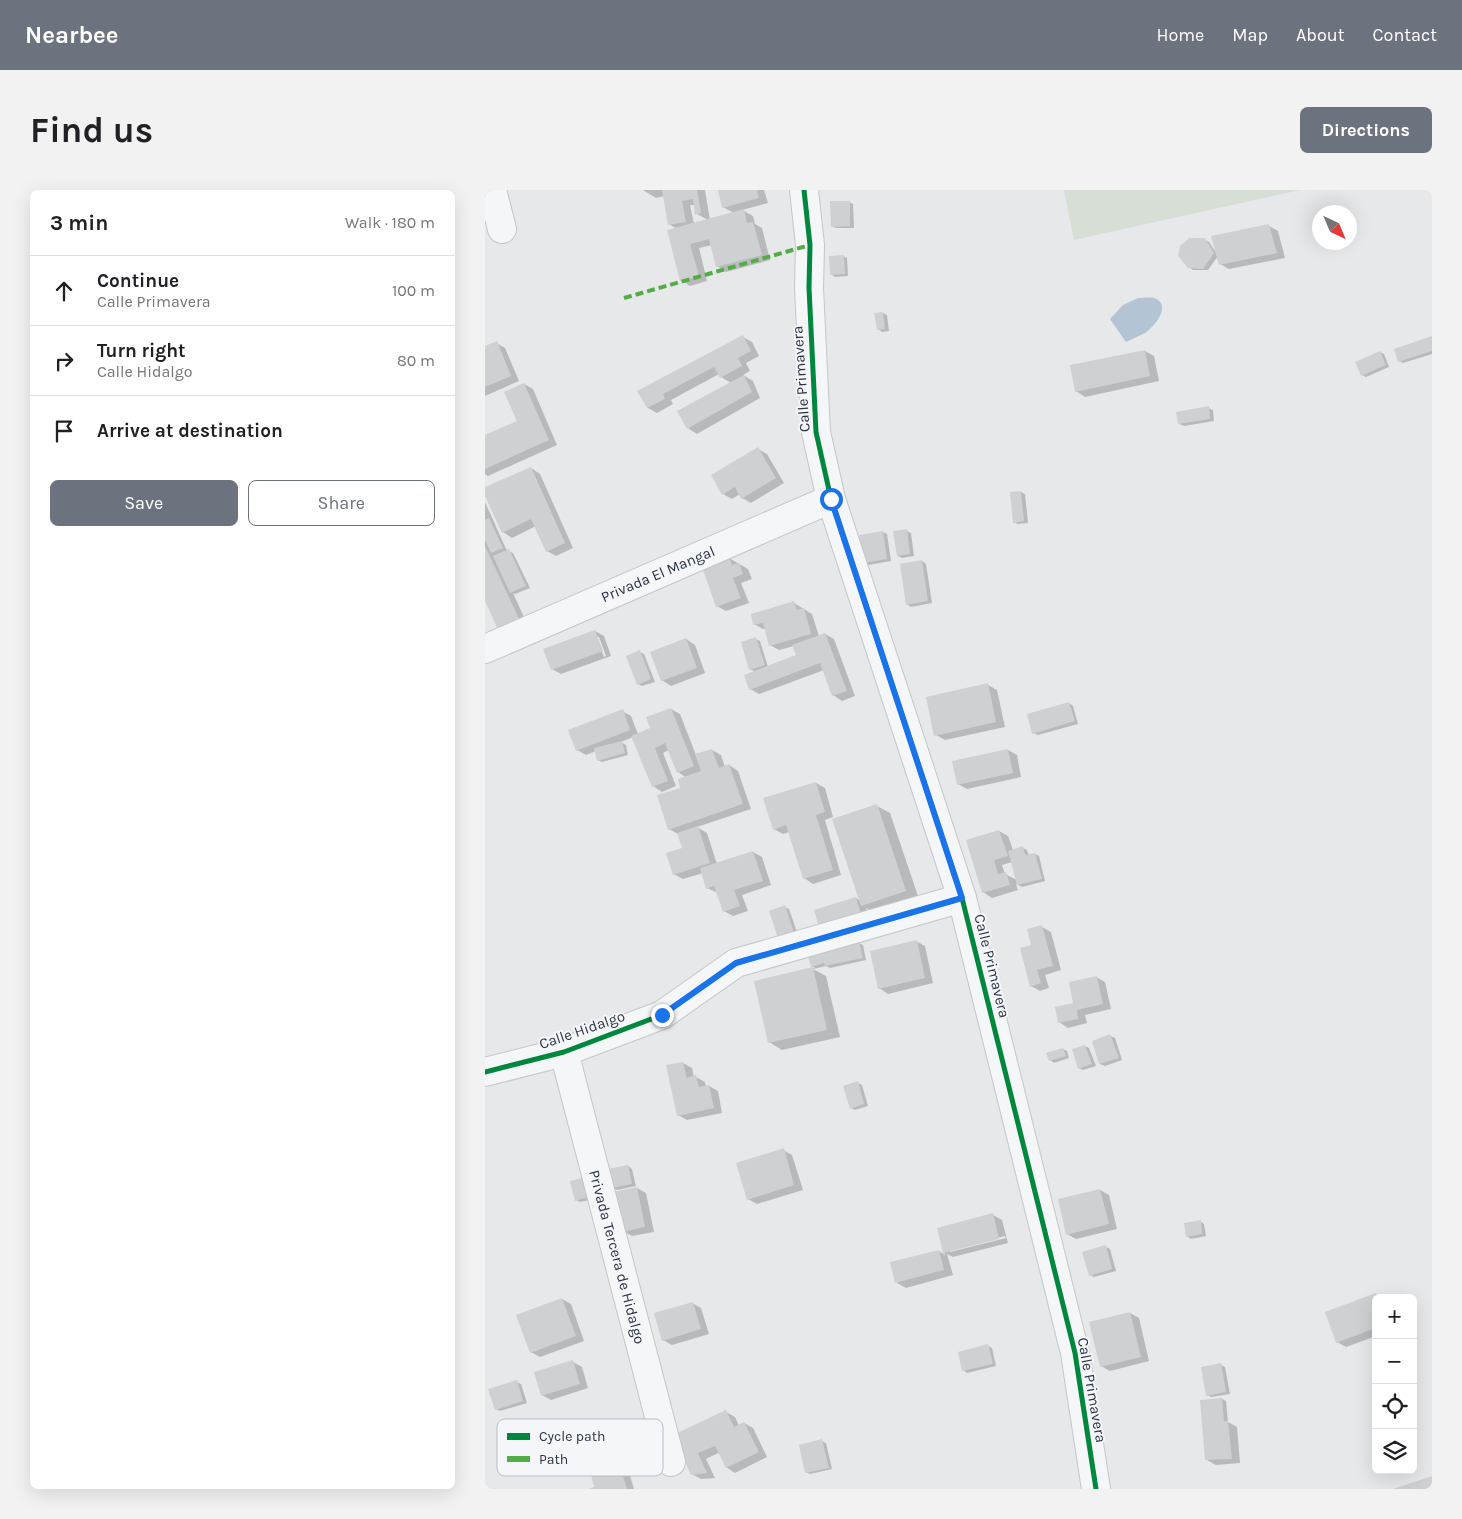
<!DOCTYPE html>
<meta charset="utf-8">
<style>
:root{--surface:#fff;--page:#f2f2f2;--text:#202124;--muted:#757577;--line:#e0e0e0;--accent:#6c737f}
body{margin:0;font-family:Karla,sans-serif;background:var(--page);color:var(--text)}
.controls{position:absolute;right:15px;bottom:15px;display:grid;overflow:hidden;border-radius:8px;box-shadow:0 5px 20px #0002}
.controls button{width:45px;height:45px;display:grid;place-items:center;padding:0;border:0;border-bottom:1px solid var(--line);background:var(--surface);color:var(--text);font:25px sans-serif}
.compass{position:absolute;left:827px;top:15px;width:45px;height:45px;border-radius:50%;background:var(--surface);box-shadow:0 5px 20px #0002;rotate:136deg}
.stop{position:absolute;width:15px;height:15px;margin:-11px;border:4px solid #1a73e8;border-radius:50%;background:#fff}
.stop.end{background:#1a73e8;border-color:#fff;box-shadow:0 1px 5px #0008}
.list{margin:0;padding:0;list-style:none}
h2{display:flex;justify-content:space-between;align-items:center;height:65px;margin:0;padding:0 20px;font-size:21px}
h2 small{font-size:16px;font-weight:400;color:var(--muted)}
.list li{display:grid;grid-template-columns:32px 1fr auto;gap:15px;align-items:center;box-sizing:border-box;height:70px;padding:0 20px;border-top:1px solid var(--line)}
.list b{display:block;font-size:19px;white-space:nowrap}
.list p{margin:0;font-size:16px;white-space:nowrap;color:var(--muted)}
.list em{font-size:16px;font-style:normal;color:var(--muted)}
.actions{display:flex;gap:10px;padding:15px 20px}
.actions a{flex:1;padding:11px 0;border:1px solid var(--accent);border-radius:8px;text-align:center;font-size:18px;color:var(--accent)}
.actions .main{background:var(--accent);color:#fff}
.icon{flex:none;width:28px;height:28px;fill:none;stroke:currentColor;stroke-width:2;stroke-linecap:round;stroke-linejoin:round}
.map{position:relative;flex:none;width:947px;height:1299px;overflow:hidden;border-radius:8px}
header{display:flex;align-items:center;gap:30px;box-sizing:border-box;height:70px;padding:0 25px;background:var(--accent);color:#fff}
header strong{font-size:24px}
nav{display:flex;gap:28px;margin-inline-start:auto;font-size:18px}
.intro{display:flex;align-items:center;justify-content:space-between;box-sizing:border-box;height:120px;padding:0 30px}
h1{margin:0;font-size:35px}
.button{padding:12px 22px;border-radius:8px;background:var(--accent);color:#fff;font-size:18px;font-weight:700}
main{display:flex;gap:30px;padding:0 30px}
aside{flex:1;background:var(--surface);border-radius:8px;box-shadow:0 5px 20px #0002}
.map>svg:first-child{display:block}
.green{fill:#d6ded6}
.water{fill:#b4c4d5}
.shadow{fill:#0003;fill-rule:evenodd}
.building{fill:#ced0d3}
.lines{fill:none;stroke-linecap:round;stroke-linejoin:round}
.street-casing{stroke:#c4c6c8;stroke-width:30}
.street{stroke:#f5f6f7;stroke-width:28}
.quiet{stroke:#54ac47;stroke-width:4;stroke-dasharray:8 4;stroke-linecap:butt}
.cycleway-casing{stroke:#f4f6f9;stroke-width:8}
.cycleway{stroke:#00873e;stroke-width:5}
.route{stroke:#1a73e8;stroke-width:6}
.labels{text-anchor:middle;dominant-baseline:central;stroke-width:4;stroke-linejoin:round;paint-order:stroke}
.street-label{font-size:15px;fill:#2b3445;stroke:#f4f6f9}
.key{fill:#f4f6f9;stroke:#b8bcc3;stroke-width:1}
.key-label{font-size:14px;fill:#2b3445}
</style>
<header>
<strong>Nearbee</strong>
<nav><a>Home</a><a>Map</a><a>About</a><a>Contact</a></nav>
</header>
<div class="intro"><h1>Find us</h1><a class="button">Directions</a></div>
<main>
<aside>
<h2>3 min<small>Walk · 180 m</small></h2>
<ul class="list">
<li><svg class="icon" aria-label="ahead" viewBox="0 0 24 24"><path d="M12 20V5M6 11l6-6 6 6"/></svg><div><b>Continue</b><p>Calle Primavera</p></div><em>100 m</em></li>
<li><svg class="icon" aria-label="right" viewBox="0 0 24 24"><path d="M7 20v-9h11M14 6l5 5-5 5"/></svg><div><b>Turn right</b><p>Calle Hidalgo</p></div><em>80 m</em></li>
<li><svg class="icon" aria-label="arrive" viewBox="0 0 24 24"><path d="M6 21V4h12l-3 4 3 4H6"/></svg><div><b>Arrive at destination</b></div></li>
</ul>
<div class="actions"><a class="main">Save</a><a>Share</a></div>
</aside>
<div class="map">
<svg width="947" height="1299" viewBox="0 0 947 1299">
<rect width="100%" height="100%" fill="#e6e8ea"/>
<polygon class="green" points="579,0 815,0 589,50"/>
<path class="water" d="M653 108C658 108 665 107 669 108 688 115 669 137 660 143 654 146 647 149 641 152L625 129 638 115Z"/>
<g class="shadow">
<path d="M158 0H220L225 30 249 23 238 17 234 0H279L283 13 257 20 268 26 270 34 277 38 285 70 241 82 232 76 227 55 214 58 222 91 205 96 196 90 192 39 184 34 179 6 171 8ZM205 15H210L212 24 223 30 209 34Z"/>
<polygon points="364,12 368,14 369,38 351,38 347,36"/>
<polygon points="784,36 793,41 800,68 744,79 735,74 733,66 723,80 708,80 704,77 719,49 724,52 732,64"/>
<polygon points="358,66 362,68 363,86 350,87 346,84"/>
<polygon points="398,123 402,125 404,141 397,142 393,139 391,124"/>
<polygon points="258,147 267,152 274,166 261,173 265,181 258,185 268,191 275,208 212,244 203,238 246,193 236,187 234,184 186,210 188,214 172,223 163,218 154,201"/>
<polygon points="947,148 947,164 918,173 914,171"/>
<polygon points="11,153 20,158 34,191 0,206 0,157"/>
<polygon points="660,161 669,166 674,191 600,207 591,201"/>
<polygon points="895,162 899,164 904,177 881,187 877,185"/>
<polygon points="39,194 48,199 72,255 3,286 0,284 0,246 34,232"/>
<polygon points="723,218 728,220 729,231 699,236 694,234"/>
<polygon points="273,259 282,264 299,293 266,313 257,308 255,304 247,309 238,304"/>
<polygon points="46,278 55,284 88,358 71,366 62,361 51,336 27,348 18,342 0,303 0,299"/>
<polygon points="536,302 540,304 543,333 533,334 529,332"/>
<polygon points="0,312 22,361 28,363 45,398 30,404 28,403 44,438 0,409"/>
<polygon points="422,341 426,343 429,366 417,368 413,366"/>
<polygon points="398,342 402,344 406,371 383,375 379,372"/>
<polygon points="244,368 263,379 267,389 256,393 264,413 241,421 232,416"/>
<polygon points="437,371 441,374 447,413 426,417 422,414"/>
<polygon points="309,413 327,424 334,446 340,444 349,449 370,506 357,511 348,505 339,480 274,504 265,499 271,482 265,479 271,449 275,451 283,477 313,466 309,456 294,460 285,455 281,439 278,439 269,434"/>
<path d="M110 441 119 446 126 466 76 484 67 479ZM111 447H114L121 466 119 467Z"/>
<polygon points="201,449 210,455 220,483 186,496 177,490"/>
<polygon points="155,462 159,464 170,492 157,496 153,494"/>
<polygon points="503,495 512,500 520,537 460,550 451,545"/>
<polygon points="584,513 588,516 593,534 553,545 548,543"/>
<polygon points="186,519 195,524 211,565 227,560 236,565 240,577 244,575 253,581 266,619 212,637 222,643 232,674 268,662 277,667 286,695 257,705 263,721 248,726 239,721 233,703 222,698 218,683 198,689 189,684 199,659 193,644 184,639 202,588 193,582 184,560 178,563 191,596 177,602 168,596 148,547 136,552 141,555 143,565 117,572 113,570 111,561 101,565 92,560 137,521 146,526 153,544 167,539"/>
<polygon points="523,560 532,565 536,587 482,599 473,594"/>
<polygon points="331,593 340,598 348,627 340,630 356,685 328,694 319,688 304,642 298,644 289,639"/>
<polygon points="392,616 405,623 434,709 391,723 381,718 388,739 347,752 371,708 376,711"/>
<path d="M514 641 523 646 528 660 538 658 542 660 544 666 550 664 554 666 560 691 537 697 531 694 533 700 507 708 498 702ZM527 672 532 690 520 684 517 675Z"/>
<polygon points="300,717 304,719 314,748 285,722"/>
<polygon points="557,737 566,742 576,780 560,785 564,798 555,801 546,796 548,756"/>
<polygon points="431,751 440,756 448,793 403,804 394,798"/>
<polygon points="374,753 378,755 381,770 345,778 341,776 328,779 341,786 355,847 297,860 284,852 270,792 330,778 327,776"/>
<polygon points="611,787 620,792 626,819 600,825 602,833 583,838 574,832"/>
<polygon points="625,846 630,848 637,870 620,876 615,874"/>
<polygon points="600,856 604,858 611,876 598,880 594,878"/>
<polygon points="578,859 582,861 584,868 569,873 565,870"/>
<polygon points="198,873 207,878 209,887 211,887 220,892 221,897 224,896 233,901 237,923 202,930 193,925"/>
<polygon points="373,893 377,895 383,916 370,920 366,918"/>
<polygon points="298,960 307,965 318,1000 272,1014 263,1009"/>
<polygon points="143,976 147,979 151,996 132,1000 128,997"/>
<polygon points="86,992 110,1009 95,1012 91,1010"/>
<polygon points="152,998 161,1003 169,1042 147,1046 138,1041"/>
<polygon points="615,1000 624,1005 632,1039 591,1049 582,1044"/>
<path d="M508 1025 517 1030 523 1053 468 1067 462 1064 468 1085 421 1098 412 1093 454 1061 460 1065 453 1039ZM520 1046 521 1048 465 1062V1060Z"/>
<polygon points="715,1031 719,1034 721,1046 706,1049 702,1046"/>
<polygon points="621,1057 625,1059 631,1081 609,1087 605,1085"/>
<polygon points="891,1104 897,1108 891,1108 891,1146 861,1157 852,1152"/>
<polygon points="77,1109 86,1114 99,1151 55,1167 46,1162"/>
<polygon points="207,1113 216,1118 224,1144 187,1155 178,1150"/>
<polygon points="645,1123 654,1128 664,1171 625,1181 616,1176"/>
<polygon points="503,1156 507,1158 511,1176 482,1183 478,1180"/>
<polygon points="88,1172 97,1177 103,1198 66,1210 57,1205"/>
<polygon points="736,1175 740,1177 745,1204 726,1207 722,1205"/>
<polygon points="32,1192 36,1194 42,1213 15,1221 11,1219"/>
<polygon points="737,1209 741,1211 743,1232 752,1237 755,1273 731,1275 722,1270"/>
<polygon points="241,1222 250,1227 254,1236 259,1233 268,1238 282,1267 250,1283 241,1277 235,1262 221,1269 230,1288 216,1289 207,1284 189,1246"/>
<polygon points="337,1251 341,1253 347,1279 325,1284 321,1282"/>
<polygon points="134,1274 143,1279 149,1299 106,1299 111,1298"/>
</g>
<g class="building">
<polygon points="177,0 212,0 216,23 210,25 208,9 197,11 201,32 183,35"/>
<polygon points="233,0 272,0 274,8 237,18"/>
<polygon points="345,11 365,11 365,36 346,37"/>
<polygon points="259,19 262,33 268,32 277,65 231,77 224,49 205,54 214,86 195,91 182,40"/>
<polygon points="784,34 792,63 734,75 726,46"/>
<polygon points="704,48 720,48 729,63 718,79 703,78 693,66 695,56"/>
<polygon points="359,65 360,84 345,85 344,66"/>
<polygon points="398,122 400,139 392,140 389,123"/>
<polygon points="258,145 266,161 253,168 257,176 235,188 229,177 178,204 180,209 162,218 152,201"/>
<polygon points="947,146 947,161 913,172 909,159"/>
<polygon points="12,151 26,186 0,197 0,156"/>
<polygon points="660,160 665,186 590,202 585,175"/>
<polygon points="895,161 901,175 876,186 870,172"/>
<polygon points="259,185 267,202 202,239 192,221"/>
<polygon points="39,193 64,250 0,279 0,245 32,231 19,202"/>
<polygon points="724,216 725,229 693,234 691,222"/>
<polygon points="273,257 291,288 256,309 250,297 237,305 226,285"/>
<polygon points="46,277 80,353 61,362 46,329 17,343 0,306 0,297"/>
<polygon points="536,301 539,331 528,333 525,302"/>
<polygon points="4,328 18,358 6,363 0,350 0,330"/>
<polygon points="422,339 425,364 412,366 408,341"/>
<polygon points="398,341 402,369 378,373 374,345"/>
<polygon points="0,356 36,433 14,442 0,411"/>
<polygon points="24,359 41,396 25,403 8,366"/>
<polygon points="244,367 247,375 254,373 258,384 248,388 256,408 231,417 217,377"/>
<polygon points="437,370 443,411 421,415 415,374"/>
<polygon points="309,411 312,420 319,418 326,444 284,456 278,433 268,435 266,424"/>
<polygon points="110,440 118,461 66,480 58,459"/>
<polygon points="340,443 362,501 347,506 335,473 264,500 259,485 311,465 307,455"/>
<polygon points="271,447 280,475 264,480 256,452"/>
<polygon points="201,448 212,478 176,491 165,462"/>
<polygon points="155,460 166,489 152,495 141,466"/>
<polygon points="503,493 511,532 449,546 441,507"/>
<polygon points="584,512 590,531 547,544 542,524"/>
<polygon points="186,518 209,576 192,583 180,553 170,558 183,591 167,597 146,546 165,538 161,527"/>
<polygon points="138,519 145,540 91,561 83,540"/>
<polygon points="137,551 140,563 112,571 109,558"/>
<polygon points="227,559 234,578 244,574 258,614 183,640 172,605 195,598 193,589 216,581 210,564"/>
<polygon points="523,559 528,583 472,595 467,571"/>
<polygon points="331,592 340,622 331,625 348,680 318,689 301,635 288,640 278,608"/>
<polygon points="392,614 421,701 376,716 347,629"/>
<polygon points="213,636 225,673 188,685 181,663 197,658 192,643"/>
<polygon points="514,640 523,666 509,670 513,684 521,682 525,695 497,703 481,650"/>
<polygon points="538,656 540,665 550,663 557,689 532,695 523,661"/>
<polygon points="268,661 278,691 249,700 255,716 238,722 229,696 221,699 215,678"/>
<polygon points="371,707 379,735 337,747 329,720"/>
<polygon points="300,715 310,746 294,751 284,721"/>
<polygon points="557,735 568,776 552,780 556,793 545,797 535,758 546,755 542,739"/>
<polygon points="432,750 440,788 393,799 385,761"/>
<polygon points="374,751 378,768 340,776 339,773 326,777 322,763"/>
<polygon points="328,777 342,840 283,853 269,791"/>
<polygon points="612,786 618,814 592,820 593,829 573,833 570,817 588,813 584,792"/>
<polygon points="625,844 634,868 614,874 607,851"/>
<polygon points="600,855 607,874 593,879 587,859"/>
<polygon points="578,858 581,866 564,871 561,863"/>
<polygon points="198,872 202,888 211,885 214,897 224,895 229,918 192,926 181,875"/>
<polygon points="373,891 379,914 365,919 358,896"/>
<polygon points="299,958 309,995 262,1010 251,973"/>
<polygon points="143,975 147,994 127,998 123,979"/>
<polygon points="101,987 106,1006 90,1011 85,991"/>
<polygon points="152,997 160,1037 137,1042 128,1002"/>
<polygon points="615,999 624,1034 581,1045 573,1009"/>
<polygon points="508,1023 514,1049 458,1063 452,1038"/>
<polygon points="716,1030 717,1044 701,1047 699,1033"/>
<polygon points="621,1055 627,1079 604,1086 597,1062"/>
<polygon points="454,1060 459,1080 410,1093 405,1072"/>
<polygon points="891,1103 893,1108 891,1108 891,1138 851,1153 840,1122"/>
<polygon points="77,1108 91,1146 45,1163 31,1125"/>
<polygon points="208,1112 216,1139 177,1151 169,1123"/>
<polygon points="645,1122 656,1167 615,1177 604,1132"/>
<polygon points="503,1154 508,1174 477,1181 473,1162"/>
<polygon points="88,1170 95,1194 56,1206 49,1182"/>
<polygon points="736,1173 741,1202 721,1206 716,1177"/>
<polygon points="32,1190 38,1211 10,1220 3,1199"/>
<polygon points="737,1208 739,1231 743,1231 747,1269 720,1270 715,1210"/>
<polygon points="241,1220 249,1237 259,1232 274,1262 241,1278 230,1256 213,1263 222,1283 206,1285 188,1245"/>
<polygon points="337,1249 344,1278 320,1283 314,1255"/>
<polygon points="134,1273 142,1299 103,1299 109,1297 105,1281"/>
<polygon points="947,1286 947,1299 908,1299"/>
</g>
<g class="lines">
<g class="street-casing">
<g id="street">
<polyline points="7,0 17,39"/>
<polyline points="319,0 325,55 324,98 331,242 346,309 477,708 590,1163 611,1299"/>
<polyline points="0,459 346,309"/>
<polyline points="79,862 186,1272"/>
<polyline points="0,882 79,862 177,825 251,773 477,708"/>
</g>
</g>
<use href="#street" class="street"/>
<polyline class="quiet" points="139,108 325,55"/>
<g class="cycleway-casing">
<g id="cycleway">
<polyline points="319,0 325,55 324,98 331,242 346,309 477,708 590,1163 611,1299"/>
<polyline points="0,882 79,862 177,825 251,773 477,708"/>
</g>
</g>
<use href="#cycleway" class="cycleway"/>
</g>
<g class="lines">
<polyline class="route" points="177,825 251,773 477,708 346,309"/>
</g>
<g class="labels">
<g class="street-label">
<text transform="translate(316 189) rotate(-94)">Calle Primavera</text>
<text transform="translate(173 384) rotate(-23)">Privada El Mangal</text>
<text transform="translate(507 776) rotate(76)">Calle Primavera</text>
<text transform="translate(97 840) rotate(-19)">Calle Hidalgo</text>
<text transform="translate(132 1067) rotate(75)">Privada Tercera de Hidalgo</text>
<text transform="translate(607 1200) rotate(80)">Calle Primavera</text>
</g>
</g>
<rect x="12" y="1229" width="166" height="57" rx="8" class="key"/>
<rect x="22" y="1243" width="23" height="7" fill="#00873e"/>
<rect x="22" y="1266" width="23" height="6" fill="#54ac47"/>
<g class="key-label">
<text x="54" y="1251">Cycle path</text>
<text x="54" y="1274">Path</text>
</g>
</svg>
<div class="controls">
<button>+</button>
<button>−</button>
<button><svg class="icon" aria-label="locate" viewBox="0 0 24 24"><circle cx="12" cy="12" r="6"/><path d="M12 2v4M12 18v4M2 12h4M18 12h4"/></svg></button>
<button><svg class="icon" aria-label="layers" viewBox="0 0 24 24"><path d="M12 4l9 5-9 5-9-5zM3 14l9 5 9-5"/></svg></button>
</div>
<svg class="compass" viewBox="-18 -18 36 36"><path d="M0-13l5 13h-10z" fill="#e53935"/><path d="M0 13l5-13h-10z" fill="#757577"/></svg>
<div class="stop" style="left:346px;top:309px"></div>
<div class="stop end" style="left:177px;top:825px"></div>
</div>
</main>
